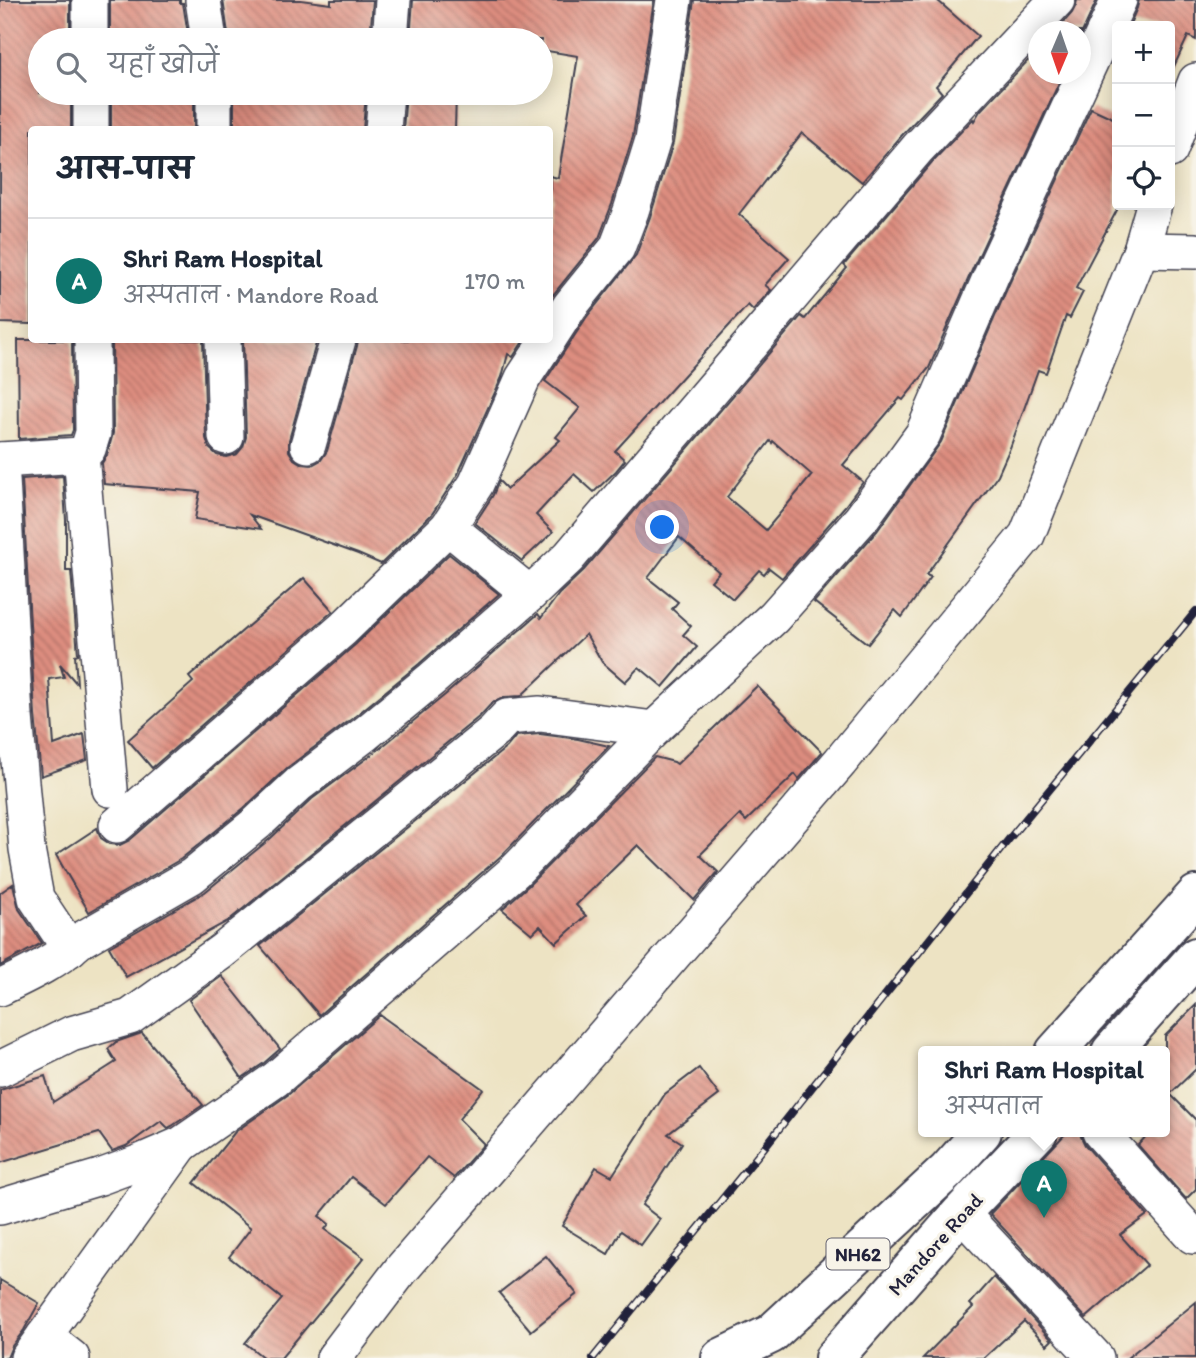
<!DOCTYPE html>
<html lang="hi">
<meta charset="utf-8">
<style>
:root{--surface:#fff;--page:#f2f2f3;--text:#1f2937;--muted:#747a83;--line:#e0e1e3;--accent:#0f766e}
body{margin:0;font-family:Itim,"Playpen Sans Deva",sans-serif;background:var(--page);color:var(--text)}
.controls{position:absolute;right:21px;top:21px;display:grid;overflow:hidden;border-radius:7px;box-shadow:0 4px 18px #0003}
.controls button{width:63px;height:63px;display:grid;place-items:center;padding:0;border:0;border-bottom:2px solid var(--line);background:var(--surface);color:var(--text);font:35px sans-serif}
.compass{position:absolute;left:1028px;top:21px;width:63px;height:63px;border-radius:50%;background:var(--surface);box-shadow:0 4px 18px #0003;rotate:182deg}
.you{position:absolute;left:663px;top:528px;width:24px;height:24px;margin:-18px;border:5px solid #fff;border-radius:50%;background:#1a73e8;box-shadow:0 0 0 10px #1a73e833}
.badge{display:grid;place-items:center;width:46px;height:46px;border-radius:50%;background:var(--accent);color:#fff;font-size:23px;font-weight:700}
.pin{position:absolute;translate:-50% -58px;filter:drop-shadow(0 2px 4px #0008)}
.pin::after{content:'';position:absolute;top:37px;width:24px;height:21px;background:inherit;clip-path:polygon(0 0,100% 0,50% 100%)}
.popup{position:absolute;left:918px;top:1046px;width:252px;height:91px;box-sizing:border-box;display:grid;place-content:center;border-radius:7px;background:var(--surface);filter:drop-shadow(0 2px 5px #0005);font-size:23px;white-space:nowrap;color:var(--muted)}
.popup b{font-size:26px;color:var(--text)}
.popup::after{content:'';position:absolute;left:50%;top:100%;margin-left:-14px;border:14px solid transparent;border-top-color:var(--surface)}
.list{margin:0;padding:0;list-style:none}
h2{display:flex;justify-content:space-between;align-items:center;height:91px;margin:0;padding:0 28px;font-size:30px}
h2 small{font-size:23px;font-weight:400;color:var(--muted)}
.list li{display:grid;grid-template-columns:46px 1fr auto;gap:21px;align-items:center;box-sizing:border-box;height:126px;padding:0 28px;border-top:2px solid var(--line)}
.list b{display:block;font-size:26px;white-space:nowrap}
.list p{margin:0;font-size:23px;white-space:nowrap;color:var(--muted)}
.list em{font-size:23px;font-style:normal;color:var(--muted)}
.icon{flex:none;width:38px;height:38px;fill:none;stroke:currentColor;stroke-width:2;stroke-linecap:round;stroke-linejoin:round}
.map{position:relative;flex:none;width:1196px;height:1358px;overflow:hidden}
.search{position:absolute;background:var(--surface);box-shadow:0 4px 18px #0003;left:28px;top:28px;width:525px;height:77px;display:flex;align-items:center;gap:18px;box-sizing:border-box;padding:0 24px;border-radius:38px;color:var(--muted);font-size:26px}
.panel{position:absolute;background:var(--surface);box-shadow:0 4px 18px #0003;left:28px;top:126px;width:525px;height:217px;border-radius:7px}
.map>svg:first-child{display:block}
.building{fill:url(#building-back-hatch);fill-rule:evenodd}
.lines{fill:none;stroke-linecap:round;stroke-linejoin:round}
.street-casing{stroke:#403f4f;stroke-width:38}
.highway-casing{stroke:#403f4f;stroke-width:42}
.street{stroke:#fff;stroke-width:35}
.highway{stroke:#fff;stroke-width:38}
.rail-casing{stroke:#22223b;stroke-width:8}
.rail{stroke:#f7f3e8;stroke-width:5;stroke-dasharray:16;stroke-linecap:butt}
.labels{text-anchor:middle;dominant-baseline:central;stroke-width:6;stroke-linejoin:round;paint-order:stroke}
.shield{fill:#f7f3e8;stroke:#62616f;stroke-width:2}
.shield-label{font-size:19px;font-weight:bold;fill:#22223b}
.street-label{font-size:21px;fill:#22223b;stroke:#f7f3e8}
</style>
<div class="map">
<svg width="1196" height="1358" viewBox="0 0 1196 1358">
<defs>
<pattern id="building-back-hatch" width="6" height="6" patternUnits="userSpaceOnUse" patternTransform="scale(1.75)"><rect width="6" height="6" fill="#dd8d7f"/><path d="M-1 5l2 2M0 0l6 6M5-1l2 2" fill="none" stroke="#b37369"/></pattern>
</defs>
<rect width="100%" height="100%" fill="#f7f3e8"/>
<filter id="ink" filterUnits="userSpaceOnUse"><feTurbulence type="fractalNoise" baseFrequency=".0143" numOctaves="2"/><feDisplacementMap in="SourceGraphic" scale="14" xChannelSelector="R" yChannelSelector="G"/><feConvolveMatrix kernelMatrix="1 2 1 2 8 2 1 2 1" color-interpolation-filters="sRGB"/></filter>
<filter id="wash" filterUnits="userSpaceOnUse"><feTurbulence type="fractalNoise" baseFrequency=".00686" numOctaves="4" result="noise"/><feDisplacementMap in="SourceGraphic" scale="28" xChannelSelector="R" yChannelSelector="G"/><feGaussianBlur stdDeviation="1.57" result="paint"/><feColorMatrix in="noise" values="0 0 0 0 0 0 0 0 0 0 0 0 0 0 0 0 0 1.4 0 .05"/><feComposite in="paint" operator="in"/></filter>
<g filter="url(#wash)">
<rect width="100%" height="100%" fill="#ede3c3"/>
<g id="blocks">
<g class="building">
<polygon points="0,0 70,0 70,36 68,36 68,40 40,40 40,93 71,93 71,130 32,130 32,324 0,323"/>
<polygon points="110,0 180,0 180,3 183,3 188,34 150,38 149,37 110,36"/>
<polygon points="223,0 301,0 331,4 331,0 373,0 370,40 229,40"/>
<polygon points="413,0 654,0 633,136 612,204 599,238 553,295 550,294 550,176 558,178 578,56 541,50 541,40 410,40"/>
<polygon points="694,0 937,0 978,36 936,86 942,93 903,134 862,182 802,133 739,214 789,258 765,285 771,290 753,310 748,305 615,451 625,460 616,471 594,492 574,474 536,515 553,532 522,561 475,523 493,495 499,481 507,489 560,440 556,437 580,408 545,381 586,318 636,255 650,217 673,143"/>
<polygon points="1077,0 1097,0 1081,35 1081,32 1055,32 1072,13 1076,5"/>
<polygon points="1139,0 1196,0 1196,40 1188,36 1170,75 1170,26 1129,26 1137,8"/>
<path d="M1039 49V74H1063L973 268 929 368 903 400 900 398 843 465 863 482 845 506 782 578 769 568 764 574 759 570 733 599 711 581 719 572 679 537 648 578 678 602 672 609 691 626 683 635 697 647 663 687 639 667 625 682 602 662 586 634 521 696 505 697 492 703 480 716 228 921 126 977 109 947 205 892 271 838 312 799 378 750 445 695 538 614 541 618 559 594 584 570 801 316 805 319 847 268 844 265 933 161 973 119 974 121 980 111ZM770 441 772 443 773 441 812 475 766 530 727 497Z"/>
<rect x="111" y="93" width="83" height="37"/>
<polygon points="234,93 366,93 363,130 234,130"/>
<polygon points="406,93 456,93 455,130 403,130"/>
<polygon points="1091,108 1117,120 1117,210 1076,288 1083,292 1070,318 1066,316 1046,373 1038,370 1010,448 998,475 926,575 931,577 902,617 895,610 868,644 814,602 877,531 941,442 1009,284"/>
<polygon points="18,340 72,340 73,430 71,435 19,439"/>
<polygon points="112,340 203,340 206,438 209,448 217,455 226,457 237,454 243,447 246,437 243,340 317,340 289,440 289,451 294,459 302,464 312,465 321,460 327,451 357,346 358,340 524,340 513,357 508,354 502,377 458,474 432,514 381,564 358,554 250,515 261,529 195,519 200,492 104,484 102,463 107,455 113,433"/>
<polygon points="63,476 66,520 66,571 71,571 78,654 75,655 77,684 60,664 64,677 49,679 54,745 84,734 87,760 41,776 35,715 22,479"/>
<polygon points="449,554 499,594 419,664 353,718 287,768 244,808 181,859 89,912 56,855 97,828 101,838 110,844 120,845 130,840 356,644"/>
<polygon points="304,578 333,611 152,768 128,740 193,682 189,677"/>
<polygon points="757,686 822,752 799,779 795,774 746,821 740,815 700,855 718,872 694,900 638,845 576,905 586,916 556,943 540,926 532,934 502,909 529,885 655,757 674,762 677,764"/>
<polygon points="540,734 578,739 609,746 501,856 319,1015 260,946 507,747 516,736"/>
<polygon points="13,884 19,909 42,943 0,966 0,893"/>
<polygon points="222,976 280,1049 264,1063 242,1078 189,1000"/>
<polygon points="1196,1005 1196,1069 1170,1094 1196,1120 1196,1189 1186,1199 1138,1145 1150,1132 1165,1132 1165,1036"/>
<polygon points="380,1015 483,1089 459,1119 484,1144 454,1178 427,1157 386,1204 351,1177 319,1216 329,1224 325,1229 364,1258 281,1358 264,1358 245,1343 282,1299 229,1257 251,1228 194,1183 235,1132 289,1094"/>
<polygon points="142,1033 203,1105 172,1126 168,1128 161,1121 126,1146 112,1151 99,1133 0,1163 0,1090 45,1076 53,1102 116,1062 108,1049 116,1042"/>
<polygon points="699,1068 719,1095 668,1134 682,1143 642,1205 660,1219 641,1245 621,1231 608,1254 562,1226 596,1167 612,1176 665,1094"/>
<polygon points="1067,1132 1080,1132 1081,1137 1085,1145 1147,1215 1120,1235 1147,1265 1086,1318 990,1214"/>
<polygon points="546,1256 577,1294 531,1331 499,1293"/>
<polygon points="994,1277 1052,1340 1047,1345 1024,1321 984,1358 923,1358 973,1307 970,1304"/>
<polygon points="0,1280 39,1303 24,1330 12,1346 7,1358 0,1358"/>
<polygon points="1196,1302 1196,1358 1127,1358"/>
</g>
</g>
</g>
<g filter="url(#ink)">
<use href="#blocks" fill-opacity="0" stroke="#403f4f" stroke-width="2"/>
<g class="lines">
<g class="street-casing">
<g id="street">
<polyline points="90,0 90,40"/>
<polyline points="203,0 209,40"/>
<polyline points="390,40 393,0"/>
<polyline points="91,93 91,130"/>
<polyline points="214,93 214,130"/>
<polyline points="383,130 386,93"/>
<polyline points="1170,150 1196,81"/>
<polyline points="1141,250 1154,205"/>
<polyline points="550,337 570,306 617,248 631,211 653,140 674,0"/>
<polyline points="223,340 226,437"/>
<polyline points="308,445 338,340"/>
<polyline points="81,455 110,789"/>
<polyline points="0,460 81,455 88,449 93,433 92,340"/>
<polyline points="1,460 15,716 27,849 36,898 70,949"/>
<polyline points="448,527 530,594"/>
<polyline points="117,825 343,629 448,527 476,484 523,378 548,340"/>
<path d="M0 988C27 975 57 961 79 941L192 876 257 823 299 784 365 734 432 679 530 594 569 557 918 148 1057 0"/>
<polyline points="0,1069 71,1034 130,1017 221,952 494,731 507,717 540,714 654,729"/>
<polyline points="1100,1132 1193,1236"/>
<polyline points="0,1207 100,1177 138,1163 182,1144 276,1079 515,871 654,729 774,617 861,519 923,434 991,276 1119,0"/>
<polyline points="961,1213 1096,1358"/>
<polyline points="44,1336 72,1358"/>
<polyline points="28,1358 50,1328 181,1145"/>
<polyline points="334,1358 401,1270 840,762 1027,535 1141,250 1196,251"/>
</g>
</g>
<g class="highway-casing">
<g id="highway">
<polyline points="1055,1052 1196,895"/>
<polyline points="1111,1052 1196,957"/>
<polyline points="721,1358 771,1334 947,1171 982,1132"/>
<polyline points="834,1358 961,1213 1038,1132"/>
</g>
</g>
<use href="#street" class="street"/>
<use href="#highway" class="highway"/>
<g class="rail-casing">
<polyline id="rail" points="593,1358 763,1149 1009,839 1196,611"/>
</g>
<use href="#rail" class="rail"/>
</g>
</g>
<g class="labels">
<rect class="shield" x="826.5" y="1238.5" width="63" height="31" rx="5"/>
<g class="shield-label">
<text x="858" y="1254">NH62</text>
</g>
<g class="street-label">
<text transform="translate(935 1244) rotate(-48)">Mandore Road</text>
</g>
</g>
</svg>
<div class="controls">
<button>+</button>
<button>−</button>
<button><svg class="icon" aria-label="locate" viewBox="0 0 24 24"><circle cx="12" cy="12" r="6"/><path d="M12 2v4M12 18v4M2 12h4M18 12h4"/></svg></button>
</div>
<svg class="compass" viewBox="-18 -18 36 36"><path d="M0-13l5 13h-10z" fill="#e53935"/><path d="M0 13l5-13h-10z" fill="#747a83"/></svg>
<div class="you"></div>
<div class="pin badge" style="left:1044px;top:1218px">A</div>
<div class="popup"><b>Shri Ram Hospital</b>अस्पताल</div>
<div class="search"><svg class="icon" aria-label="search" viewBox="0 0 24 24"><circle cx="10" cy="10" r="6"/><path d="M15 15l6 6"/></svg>यहाँ खोजें</div>
<section class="panel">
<h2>आस-पास<small></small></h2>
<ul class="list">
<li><span class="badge">A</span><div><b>Shri Ram Hospital</b><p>अस्पताल · Mandore Road</p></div><em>170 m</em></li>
</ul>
</section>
</div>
